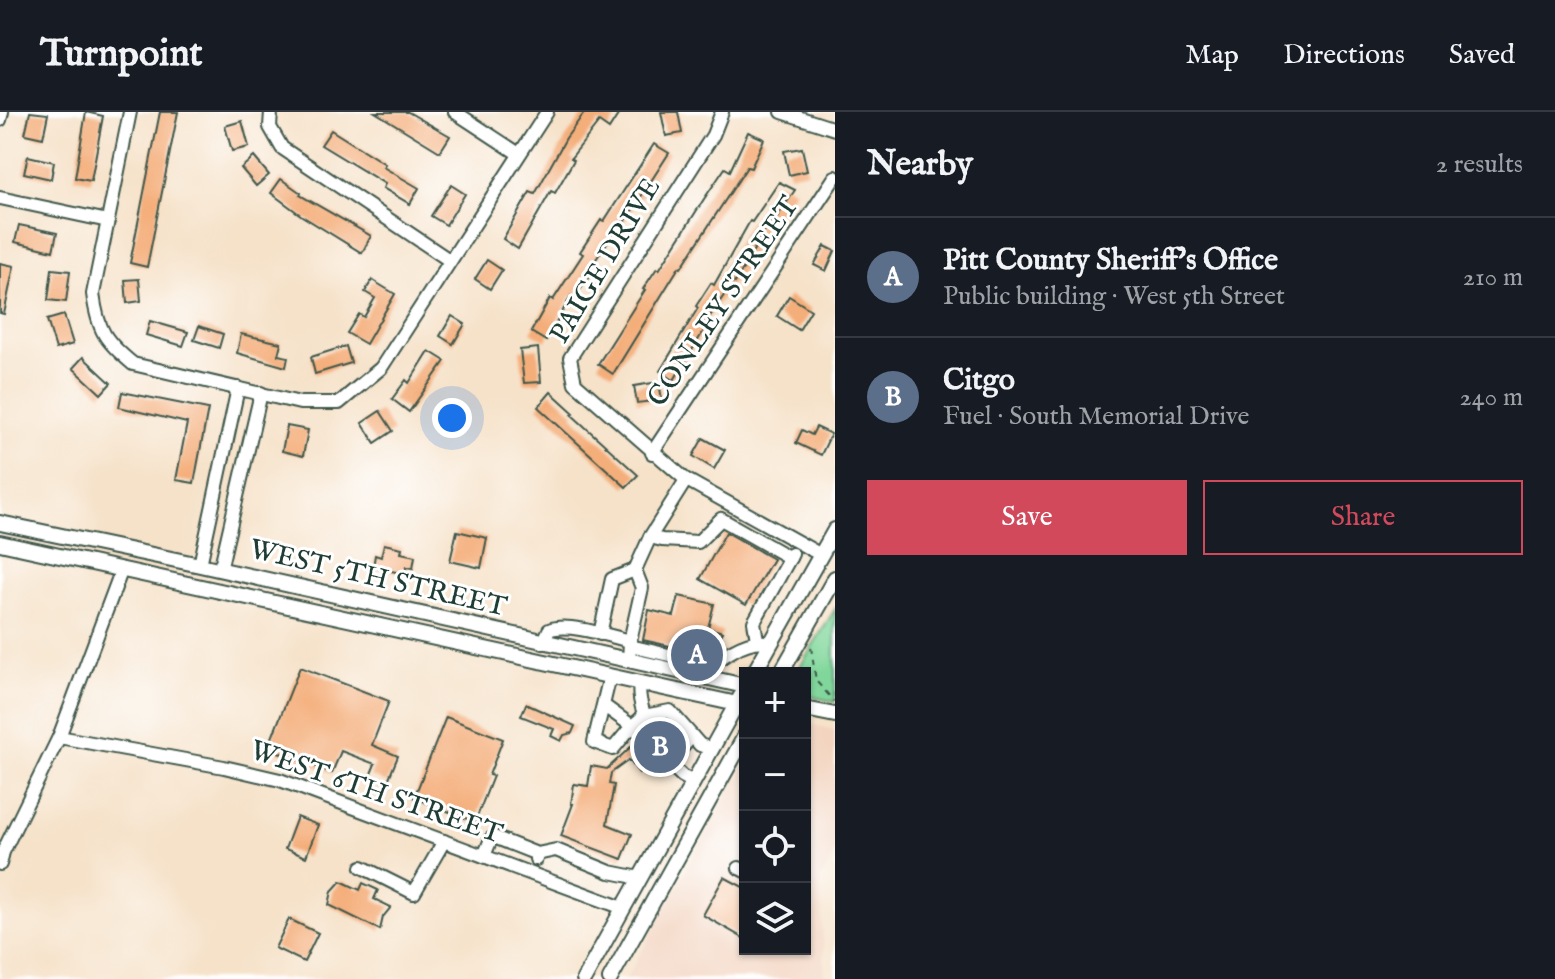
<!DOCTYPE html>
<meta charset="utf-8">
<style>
:root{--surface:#171b24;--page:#242831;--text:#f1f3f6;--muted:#9ea1a6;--line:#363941;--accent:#d1495b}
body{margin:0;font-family:"IM FELL English",serif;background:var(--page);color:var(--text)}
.controls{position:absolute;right:24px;bottom:24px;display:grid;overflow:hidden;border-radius:0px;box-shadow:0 2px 6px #0004}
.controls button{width:72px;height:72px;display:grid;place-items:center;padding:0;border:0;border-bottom:2px solid var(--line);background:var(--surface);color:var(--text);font:40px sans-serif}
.you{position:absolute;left:452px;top:306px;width:28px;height:28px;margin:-20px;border:6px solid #fff;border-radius:50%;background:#1a73e8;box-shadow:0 0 0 12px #1a73e833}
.badge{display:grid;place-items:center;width:52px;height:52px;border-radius:50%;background:var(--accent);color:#fff;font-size:26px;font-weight:700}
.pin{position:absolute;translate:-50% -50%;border:4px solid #fff;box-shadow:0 2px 8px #0006}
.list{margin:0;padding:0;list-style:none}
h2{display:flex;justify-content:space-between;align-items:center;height:104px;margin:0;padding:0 32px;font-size:34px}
h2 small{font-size:26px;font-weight:400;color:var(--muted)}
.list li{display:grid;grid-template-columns:52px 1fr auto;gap:24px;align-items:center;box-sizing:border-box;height:120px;padding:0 32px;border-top:2px solid var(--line)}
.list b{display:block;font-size:30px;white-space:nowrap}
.list p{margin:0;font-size:26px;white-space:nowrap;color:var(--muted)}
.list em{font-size:26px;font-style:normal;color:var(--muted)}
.actions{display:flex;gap:16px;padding:24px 32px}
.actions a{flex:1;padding:18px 0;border:2px solid var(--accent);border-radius:0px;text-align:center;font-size:28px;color:var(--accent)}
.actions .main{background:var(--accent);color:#fff}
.icon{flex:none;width:44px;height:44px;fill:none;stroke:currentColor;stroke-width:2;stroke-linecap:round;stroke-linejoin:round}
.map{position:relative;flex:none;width:835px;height:867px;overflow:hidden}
header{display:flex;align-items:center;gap:48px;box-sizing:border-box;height:112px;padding:0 40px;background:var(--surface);border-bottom:2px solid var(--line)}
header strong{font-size:38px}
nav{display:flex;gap:44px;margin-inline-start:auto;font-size:28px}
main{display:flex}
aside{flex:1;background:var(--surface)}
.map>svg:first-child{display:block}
.built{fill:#f3d4bf}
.green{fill:#81d79b;stroke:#508a68;stroke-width:2}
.building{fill:#f4ae7a}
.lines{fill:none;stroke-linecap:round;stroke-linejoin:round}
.minor-tunnel{stroke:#cbc1ab;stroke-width:12;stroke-dasharray:12 6;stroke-linecap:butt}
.minor-casing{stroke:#3f564a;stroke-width:16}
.major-casing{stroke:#3f564a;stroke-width:18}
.path{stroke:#3f564a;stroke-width:2;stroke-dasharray:6 6;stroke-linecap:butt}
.minor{stroke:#fff;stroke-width:12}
.major{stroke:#fff;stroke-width:14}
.labels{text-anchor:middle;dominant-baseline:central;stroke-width:6;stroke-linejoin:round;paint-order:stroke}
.street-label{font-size:28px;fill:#1f3d34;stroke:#fff}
</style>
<header>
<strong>Turnpoint</strong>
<nav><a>Map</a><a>Directions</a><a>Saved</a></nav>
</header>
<main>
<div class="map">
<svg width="835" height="867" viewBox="0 0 835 867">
<rect width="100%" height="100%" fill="#fff"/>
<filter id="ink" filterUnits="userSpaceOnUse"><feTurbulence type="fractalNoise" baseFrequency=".0125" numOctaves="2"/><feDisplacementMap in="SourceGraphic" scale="16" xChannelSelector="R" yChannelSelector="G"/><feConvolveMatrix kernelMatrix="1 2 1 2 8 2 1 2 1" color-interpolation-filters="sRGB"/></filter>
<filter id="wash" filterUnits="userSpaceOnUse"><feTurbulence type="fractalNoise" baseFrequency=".006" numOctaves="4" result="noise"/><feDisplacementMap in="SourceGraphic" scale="32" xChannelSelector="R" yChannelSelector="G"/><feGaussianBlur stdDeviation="1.8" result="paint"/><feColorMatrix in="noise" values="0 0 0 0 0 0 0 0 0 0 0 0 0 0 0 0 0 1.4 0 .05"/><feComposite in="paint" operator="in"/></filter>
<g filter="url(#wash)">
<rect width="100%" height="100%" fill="#f6e2c9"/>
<polygon class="built" points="805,611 835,618 835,740 820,768 825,863 813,867 626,867 745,651 745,837 805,837"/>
<polygon class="green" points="835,497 835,590 805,583 805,561 796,561"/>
<g id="blocks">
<g class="building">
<polygon points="30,0 48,2 43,26 25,22"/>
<polygon points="86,0 103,4 91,69 75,66"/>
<polygon points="160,0 178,0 147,155 130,151"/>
<polygon points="375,0 408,0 450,24 440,40"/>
<polygon points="585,0 614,0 618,3 609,17 599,10 571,46 574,48 555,81 551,79 518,137 503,127 530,80 535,82 566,26"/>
<polygon points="661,0 678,0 682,21 666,24"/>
<polygon points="242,9 249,35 232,39 225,14"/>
<polygon points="331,18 385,52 383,55 419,76 410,92 383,76 385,72 321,33"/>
<polygon points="748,20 764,27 751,56 747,55 681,156 679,155 613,262 598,252 645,178 643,177 657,156 659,158 704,87 725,56 730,59"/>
<polygon points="654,32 669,41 624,111 622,109 588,159 592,162 574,186 571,184 546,229 531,220 550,186 553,188 583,142 580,140 601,108 604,109"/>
<polygon points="802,36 807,59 789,63 784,39"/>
<polygon points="28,44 54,50 51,67 24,61"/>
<polygon points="254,45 269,63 256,74 241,56"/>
<polygon points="281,67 301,81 300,83 371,124 362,141 302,104 271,81"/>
<polygon points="779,70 795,78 773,111 770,109 735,171 733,170 704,213 706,215 674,268 660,259 698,196 696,194 711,171 714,173 750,109 752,110"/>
<polygon points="451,73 465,82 446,113 431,104"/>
<polygon points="19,113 57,121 53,139 15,130"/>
<polygon points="825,134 835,139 826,159 814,153"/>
<polygon points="487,148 502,158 490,177 475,167"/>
<polygon points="0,151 14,154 4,202 0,201"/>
<polygon points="52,157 70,159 66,190 48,188"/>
<polygon points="139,167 141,189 127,191 125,168"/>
<polygon points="372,168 395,182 366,232 347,221 359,202 364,205 375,186 365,180"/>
<polygon points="789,184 811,198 799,218 777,204"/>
<polygon points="64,203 73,232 56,237 47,208"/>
<polygon points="452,204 465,212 453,232 440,224"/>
<polygon points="150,209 188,220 183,234 146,223"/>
<polygon points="199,214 223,222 219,236 194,228"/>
<polygon points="241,222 281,231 278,243 288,245 286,255 237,241"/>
<polygon points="346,234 351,251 315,262 311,245"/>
<polygon points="538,236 541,270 524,271 520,238"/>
<polygon points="429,239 445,249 409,300 392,287 406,268 409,271"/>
<polygon points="83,245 111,271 101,282 73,256"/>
<polygon points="659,270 662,288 637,291 634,274"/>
<polygon points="122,280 208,297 194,371 176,368 187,311 119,295"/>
<polygon points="551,280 574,301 572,303 638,363 626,375 538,295"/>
<polygon points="380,299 393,319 375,331 362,311"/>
<polygon points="287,314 308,318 303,344 282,339"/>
<polygon points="816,315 831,322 821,343 796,331 802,318 812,323"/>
<polygon points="703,326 725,338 714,357 693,344"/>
<polygon points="457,419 487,426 481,456 450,449"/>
<polygon points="726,420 773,447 746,493 700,467"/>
<polygon points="384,432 402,436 401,441 415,444 413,456 406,455 405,462 373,455 375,443 381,445"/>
<polygon points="679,484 714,492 708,516 723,520 710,543 643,528 649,498 674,504"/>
<polygon points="300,555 389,589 372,633 398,644 387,671 370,664 375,652 341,639 332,661 268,636"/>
<polygon points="526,592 575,614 572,621 564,623 561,629 551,624 554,617 521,604"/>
<polygon points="446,605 503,627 489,663 493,664 475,710 414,686"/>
<polygon points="636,630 646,633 651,638 651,645 659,655 650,663 647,660 639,661 629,648 611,661 609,672 614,673 607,712 632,722 622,747 561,724 573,692 571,692 574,672 588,674 591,654 607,657"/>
<polygon points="297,705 318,713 306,745 285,737"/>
<polygon points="724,765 745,776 745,827 703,803"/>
<polygon points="341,769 360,778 363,771 378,778 374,787 391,795 383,805 380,818 329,793 332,779"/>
<polygon points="289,807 318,821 304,850 275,836"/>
</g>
</g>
</g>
<g filter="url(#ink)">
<use href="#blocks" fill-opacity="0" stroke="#3f564a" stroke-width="2"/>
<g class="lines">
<g class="minor-tunnel">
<polyline points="651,618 667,635"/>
<polyline points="643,625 659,642"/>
</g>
<g class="minor-casing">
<g id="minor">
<path d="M130 0 93 182C98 219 105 229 133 252L300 291H339L381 256 547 0"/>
<polyline points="271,0 270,15 282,36 449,148"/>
<polyline points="455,0 519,42"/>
<polyline points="722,0 713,23 570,246 575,271 685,367 821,443"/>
<polyline points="782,0 835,17"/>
<polyline points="0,8 2,0"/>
<polyline points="0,86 108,109"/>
<polyline points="652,341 835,65"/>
<polyline points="686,368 650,425 662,428 698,430 721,407 790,446"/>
<polyline points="200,453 238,276"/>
<polyline points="220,458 261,281"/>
<polyline points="600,522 612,467 635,458"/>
<polyline points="757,528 754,510 792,442"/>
<polyline points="630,529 642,476 635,458 650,425"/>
<path d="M543 531 549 518C568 510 609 524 630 529L629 549"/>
<polyline points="630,534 712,553"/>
<path d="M710 559C716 545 748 527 764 530"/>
<path d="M640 570C637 587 644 603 651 618"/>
<polyline points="603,593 632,614 613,637 594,630 610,564"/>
<polyline points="59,625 224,655 280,668 623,796"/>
<polyline points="643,625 632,614 644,604 670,599 700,633 712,637"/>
<polyline points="659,642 682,664 693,670"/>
<polyline points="669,651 692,624"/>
<polyline points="537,742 556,738 610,760 640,766"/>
<polyline points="484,744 491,727 494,725 537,742 536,747"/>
<polyline points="0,752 3,740 59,625 122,457"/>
<polyline points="362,755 414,781 444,729"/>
<polyline points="739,756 745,759"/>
</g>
</g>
<g class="major-casing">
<g id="major">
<polyline points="0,411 200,453 745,574"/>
<polyline points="0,431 737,592 745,591"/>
<polyline points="754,561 835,418"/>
<polyline points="781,561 835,466"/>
<polyline points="805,597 835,603"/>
<polyline points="584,867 741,584"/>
<polyline points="610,867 745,624"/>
</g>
</g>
<polyline class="path" points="811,535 816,569 834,589"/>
<use href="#minor" class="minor"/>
<use href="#major" class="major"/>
</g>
</g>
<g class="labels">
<g class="street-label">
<text transform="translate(606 149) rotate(-59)">PAIGE DRIVE</text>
<text transform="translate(724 190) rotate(-56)">CONLEY STREET</text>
<text transform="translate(378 467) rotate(13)">WEST 5TH STREET</text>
<text transform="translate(376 681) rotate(19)">WEST 6TH STREET</text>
</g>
</g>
</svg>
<div class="controls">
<button>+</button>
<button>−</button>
<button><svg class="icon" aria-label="locate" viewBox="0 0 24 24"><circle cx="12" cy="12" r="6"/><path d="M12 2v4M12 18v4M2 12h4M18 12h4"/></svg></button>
<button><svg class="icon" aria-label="layers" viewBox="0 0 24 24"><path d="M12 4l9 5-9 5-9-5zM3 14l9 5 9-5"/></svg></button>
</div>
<div class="you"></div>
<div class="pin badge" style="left:697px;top:543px;background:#5c6f8a">A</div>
<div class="pin badge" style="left:660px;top:635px;background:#5c6f8a">B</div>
</div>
<aside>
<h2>Nearby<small>2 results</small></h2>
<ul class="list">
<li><span class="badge" style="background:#5c6f8a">A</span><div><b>Pitt County Sheriff's Office</b><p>Public building · West 5th Street</p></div><em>210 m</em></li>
<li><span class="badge" style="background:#5c6f8a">B</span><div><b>Citgo</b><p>Fuel · South Memorial Drive</p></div><em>240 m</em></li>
</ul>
<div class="actions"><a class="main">Save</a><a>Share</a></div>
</aside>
</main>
